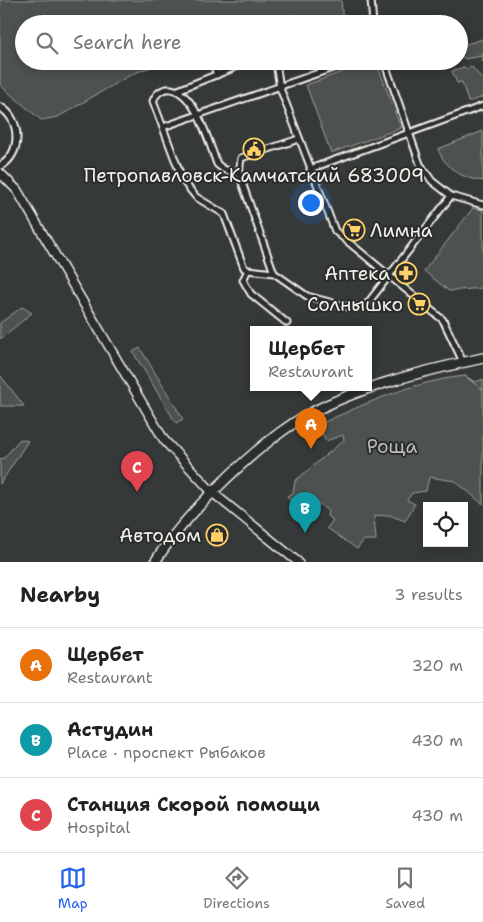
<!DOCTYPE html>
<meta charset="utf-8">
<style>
:root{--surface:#fff;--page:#f2f2f2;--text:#222;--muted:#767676;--line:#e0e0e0;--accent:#2563eb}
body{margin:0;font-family:"Shantell Sans",sans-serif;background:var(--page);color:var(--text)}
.controls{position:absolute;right:15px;bottom:15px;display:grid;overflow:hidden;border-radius:0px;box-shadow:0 2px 8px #0003}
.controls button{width:45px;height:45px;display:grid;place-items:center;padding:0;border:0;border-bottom:1px solid var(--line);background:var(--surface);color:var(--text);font:25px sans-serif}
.you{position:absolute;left:310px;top:202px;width:18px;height:18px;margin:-12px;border:4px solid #fff;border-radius:50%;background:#1a73e8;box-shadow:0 0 0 8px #1a73e833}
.badge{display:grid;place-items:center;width:32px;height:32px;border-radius:50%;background:var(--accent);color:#fff;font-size:16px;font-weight:700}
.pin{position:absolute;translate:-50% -41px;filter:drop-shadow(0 1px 2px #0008)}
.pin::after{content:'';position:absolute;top:26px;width:18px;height:15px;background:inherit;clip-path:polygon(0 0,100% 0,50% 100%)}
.popup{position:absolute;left:250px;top:326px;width:122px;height:65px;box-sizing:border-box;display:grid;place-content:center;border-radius:0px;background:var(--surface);filter:drop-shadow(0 1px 4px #0005);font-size:16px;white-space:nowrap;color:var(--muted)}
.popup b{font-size:19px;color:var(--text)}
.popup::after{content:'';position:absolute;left:50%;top:100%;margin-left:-10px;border:10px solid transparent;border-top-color:var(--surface)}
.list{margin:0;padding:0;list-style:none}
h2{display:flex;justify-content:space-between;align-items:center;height:65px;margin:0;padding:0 20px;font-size:21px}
h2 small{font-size:16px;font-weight:400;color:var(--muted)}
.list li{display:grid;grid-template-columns:32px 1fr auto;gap:15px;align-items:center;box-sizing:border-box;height:75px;padding:0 20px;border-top:1px solid var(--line)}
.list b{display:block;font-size:19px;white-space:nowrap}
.list p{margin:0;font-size:16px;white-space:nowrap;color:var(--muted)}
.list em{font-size:16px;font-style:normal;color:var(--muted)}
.icon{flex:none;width:28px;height:28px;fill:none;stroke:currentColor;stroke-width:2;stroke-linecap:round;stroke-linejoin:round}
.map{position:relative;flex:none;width:483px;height:562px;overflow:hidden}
.search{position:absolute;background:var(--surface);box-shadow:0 2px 8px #0003;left:15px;right:15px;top:15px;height:55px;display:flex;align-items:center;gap:12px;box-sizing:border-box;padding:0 18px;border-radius:28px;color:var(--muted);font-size:19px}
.sheet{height:290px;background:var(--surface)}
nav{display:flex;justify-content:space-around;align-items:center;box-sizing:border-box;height:70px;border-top:1px solid var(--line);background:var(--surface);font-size:14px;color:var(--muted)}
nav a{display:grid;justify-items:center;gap:2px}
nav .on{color:var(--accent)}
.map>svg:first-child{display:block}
.green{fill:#4e514f;stroke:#a1a19c}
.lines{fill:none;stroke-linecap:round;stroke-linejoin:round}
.stream{stroke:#a8a7a1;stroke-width:1}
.minor-casing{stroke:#f4f1e8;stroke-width:9}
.tertiary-casing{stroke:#f4f1e8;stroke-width:10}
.secondary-casing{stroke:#f4f1e8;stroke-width:11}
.primary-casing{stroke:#f4f1e8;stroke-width:12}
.minor{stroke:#2a2d2e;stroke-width:5}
.tertiary{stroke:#2a2d2e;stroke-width:6}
.secondary{stroke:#2a2d2e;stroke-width:8}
.primary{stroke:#2a2d2e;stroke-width:9}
.labels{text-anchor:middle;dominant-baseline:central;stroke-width:4;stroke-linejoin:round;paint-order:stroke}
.poi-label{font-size:19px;fill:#f4f1e8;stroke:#2a2d2e;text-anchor:end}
.park-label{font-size:19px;fill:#bab9b2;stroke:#2a2d2e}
</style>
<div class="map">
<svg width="483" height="562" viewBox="0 0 483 562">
<rect width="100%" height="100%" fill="#363939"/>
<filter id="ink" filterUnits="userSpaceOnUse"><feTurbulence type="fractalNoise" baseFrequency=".02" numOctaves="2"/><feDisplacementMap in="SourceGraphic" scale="10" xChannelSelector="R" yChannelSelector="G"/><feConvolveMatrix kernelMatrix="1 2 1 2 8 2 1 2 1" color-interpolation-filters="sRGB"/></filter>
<g filter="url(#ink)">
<g class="green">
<polygon points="0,0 341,0 343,24 299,24 295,14 269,24 24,24 24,61 167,61 132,74 58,117 41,120 0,85"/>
<polygon points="483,39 483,62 481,56 465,59 459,54 460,46"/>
<polygon points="372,61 376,61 401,128 331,153 306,85"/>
<polygon points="464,67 467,69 472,67 483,80 483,97 468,102 462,82 457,83 452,71"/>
<path d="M483 131V181C463 179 445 168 438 149Z"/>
<polygon points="473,208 483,210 483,288 449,291 424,271"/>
<polygon points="22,307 32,313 0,339 0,323"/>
<polygon points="140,348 183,419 176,423 133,352"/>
<polygon points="0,375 24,406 0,406"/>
<path d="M465 376 475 382 483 379V504L455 481 429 477 426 491 412 493 407 500 415 504 405 521 389 515 374 516 376 540H364L357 549 327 528 333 520 327 516 328 511 314 500 296 508 287 496 293 493 295 481 344 440 343 435 326 441 318 425C364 404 414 381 465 376Z"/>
<polygon points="20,439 28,441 0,484 0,459 4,458"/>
</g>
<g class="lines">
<polyline class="stream" points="465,376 483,390"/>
<g class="minor-casing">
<g id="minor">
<polyline points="371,0 373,24"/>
<polyline points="212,61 217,75"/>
<polyline points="280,61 277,69 280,88 335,231 443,320 463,362"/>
<polyline points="384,61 420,164 432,181 451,196 483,205"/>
<polyline points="178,90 251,61"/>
<polyline points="163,127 353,61"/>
<polyline points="299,139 241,158 239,174 274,273 307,296 348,307 361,307 367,304 451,196"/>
<polyline points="310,169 483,106"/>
<path d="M239 174 223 169 217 164C209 143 196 93 171 89 163 88 156 93 153 101L183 181 196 197 224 214 244 268 248 270 274 273"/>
<polyline points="248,270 243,280 251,294 287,323"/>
</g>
</g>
<g class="tertiary-casing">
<path id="tertiary" d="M0 107C22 119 22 155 0 166"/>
</g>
<g class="secondary-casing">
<polyline id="secondary" points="0,173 17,190 164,440 213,493 298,562"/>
</g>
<g class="primary-casing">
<path id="primary" d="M155 562C184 515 259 442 307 415 360 386 424 371 483 358"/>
</g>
<use href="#minor" class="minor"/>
<use href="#tertiary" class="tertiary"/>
<use href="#secondary" class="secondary"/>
<use href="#primary" class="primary"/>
</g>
</g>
<defs>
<g id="civic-ring" transform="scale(1.125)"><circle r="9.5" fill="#2a2d2e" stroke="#ffd166" stroke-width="1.5"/><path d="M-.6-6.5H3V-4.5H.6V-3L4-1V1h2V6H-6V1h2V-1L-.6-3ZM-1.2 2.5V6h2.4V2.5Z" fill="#ffd166"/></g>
<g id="supermarket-ring" transform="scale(1.125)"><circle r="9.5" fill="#2a2d2e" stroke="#ffd166" stroke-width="1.5"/><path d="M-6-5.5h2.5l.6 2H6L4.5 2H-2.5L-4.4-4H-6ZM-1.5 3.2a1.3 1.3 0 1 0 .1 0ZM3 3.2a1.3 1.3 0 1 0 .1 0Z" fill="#ffd166"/></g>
<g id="pharmacy-ring" transform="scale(1.125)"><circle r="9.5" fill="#2a2d2e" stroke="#ffd166" stroke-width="1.5"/><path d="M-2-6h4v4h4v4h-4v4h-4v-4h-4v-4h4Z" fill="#ffd166"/></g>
<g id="shop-ring" transform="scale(1.125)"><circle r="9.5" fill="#2a2d2e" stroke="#ffd166" stroke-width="1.5"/><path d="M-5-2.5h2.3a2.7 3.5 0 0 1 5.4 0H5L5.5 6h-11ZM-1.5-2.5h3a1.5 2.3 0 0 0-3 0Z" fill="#ffd166"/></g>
</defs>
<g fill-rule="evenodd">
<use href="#civic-ring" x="254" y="149"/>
<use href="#supermarket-ring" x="354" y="230"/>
<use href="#pharmacy-ring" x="406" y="273"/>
<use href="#supermarket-ring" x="419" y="304"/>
<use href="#shop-ring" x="217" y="535"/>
</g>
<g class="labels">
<g class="poi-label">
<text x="254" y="175" text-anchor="middle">Петропавловск-Камчатский 683009</text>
<text x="370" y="230" text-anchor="start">Лимна</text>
<text x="390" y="273">Аптека</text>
<text x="403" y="304">Солнышко</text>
<text x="201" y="535">Автодом</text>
</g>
<g class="park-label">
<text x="392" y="446">Роща</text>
</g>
</g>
</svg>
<div class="controls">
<button><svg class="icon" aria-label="locate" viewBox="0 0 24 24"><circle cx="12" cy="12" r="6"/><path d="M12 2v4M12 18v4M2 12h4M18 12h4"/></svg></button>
</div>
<div class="you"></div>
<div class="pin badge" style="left:311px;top:449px;background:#e8710a">A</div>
<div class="popup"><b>Щербет</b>Restaurant</div>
<div class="pin badge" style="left:305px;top:533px;background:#0f9aa8">B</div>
<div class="pin badge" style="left:137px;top:492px;background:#e0444e">C</div>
<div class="search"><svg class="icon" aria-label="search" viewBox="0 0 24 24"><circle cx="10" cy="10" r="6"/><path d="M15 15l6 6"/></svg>Search here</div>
</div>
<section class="sheet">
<h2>Nearby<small>3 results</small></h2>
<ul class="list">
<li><span class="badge" style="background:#e8710a">A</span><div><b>Щербет</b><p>Restaurant</p></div><em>320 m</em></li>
<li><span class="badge" style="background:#0f9aa8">B</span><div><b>Астудин</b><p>Place · проспект Рыбаков</p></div><em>430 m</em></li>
<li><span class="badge" style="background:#e0444e">C</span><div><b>Станция Скорой помощи</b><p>Hospital</p></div><em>430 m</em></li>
</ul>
</section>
<nav>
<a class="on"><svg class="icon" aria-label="map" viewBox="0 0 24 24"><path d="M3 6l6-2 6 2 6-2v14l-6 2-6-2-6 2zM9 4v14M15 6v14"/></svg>Map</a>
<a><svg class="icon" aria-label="directions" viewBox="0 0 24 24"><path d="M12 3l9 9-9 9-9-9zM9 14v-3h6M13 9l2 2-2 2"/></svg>Directions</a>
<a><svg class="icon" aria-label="saved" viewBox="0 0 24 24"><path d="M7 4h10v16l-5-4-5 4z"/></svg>Saved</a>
</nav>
